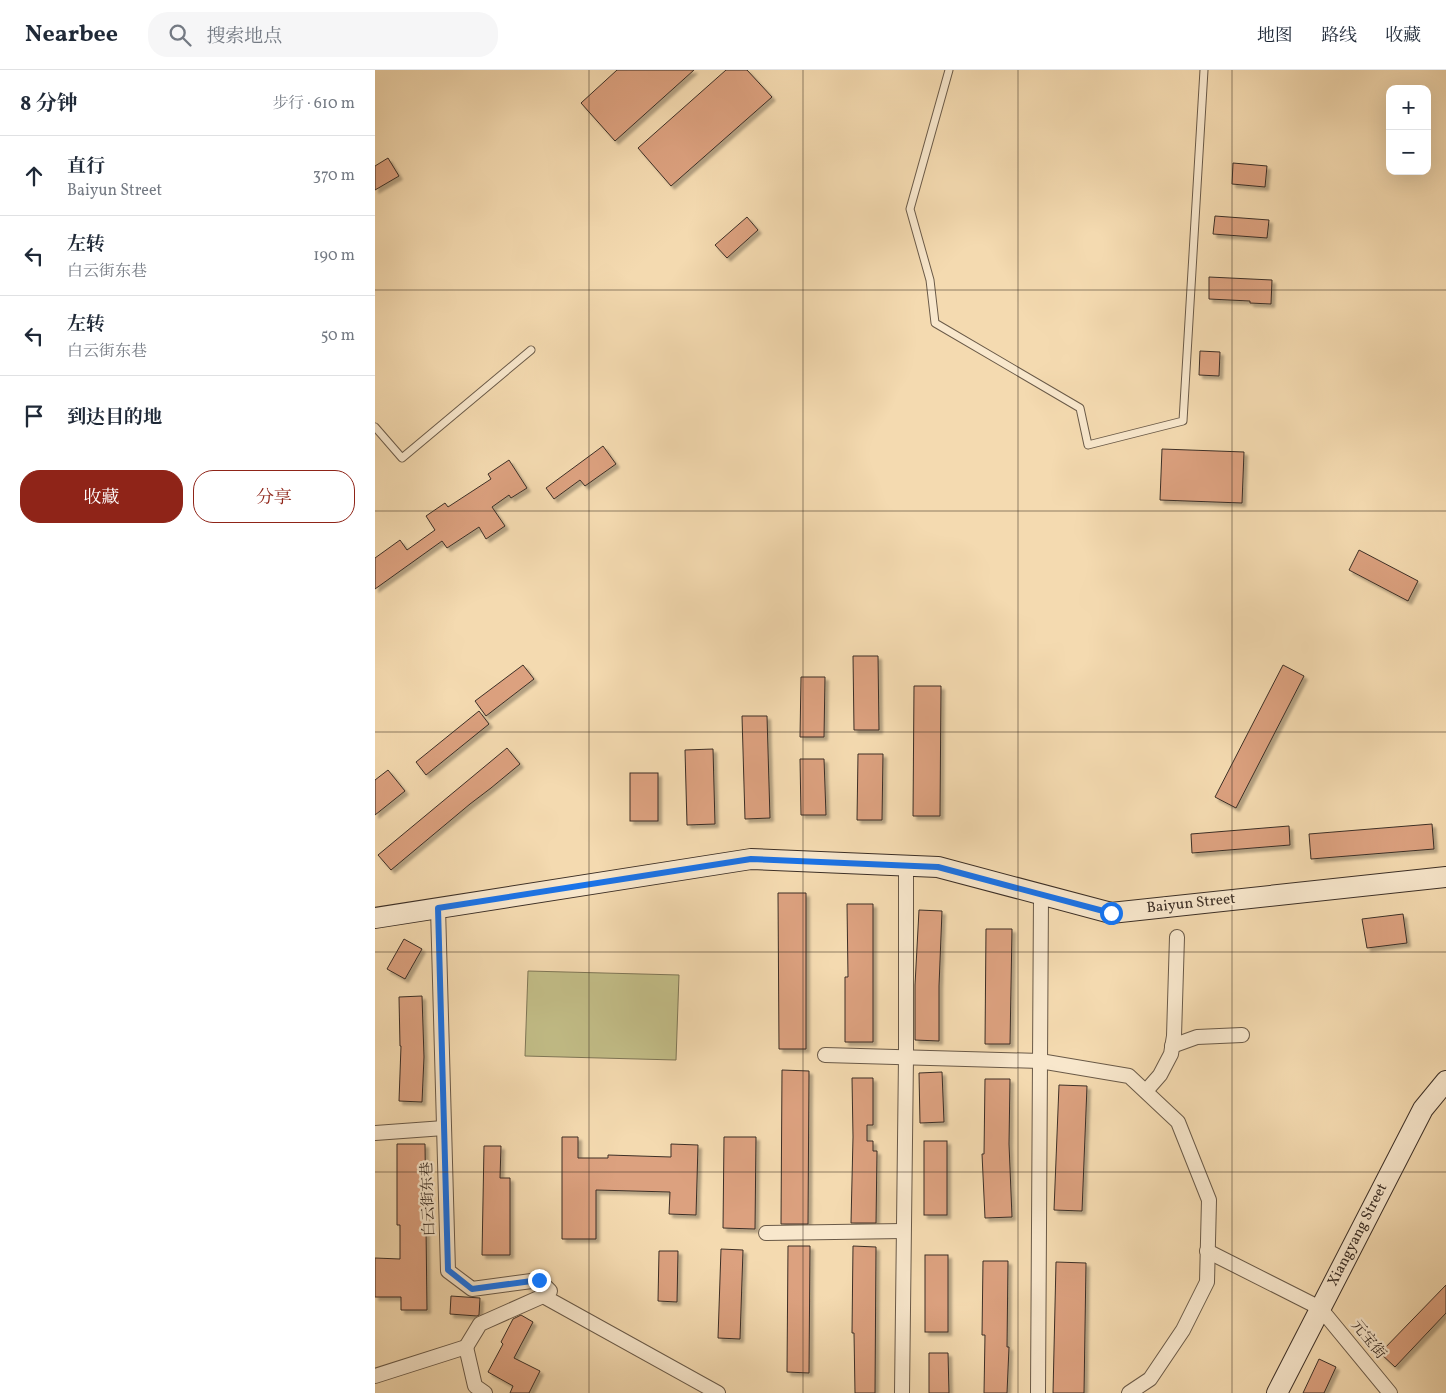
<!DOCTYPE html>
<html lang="zh">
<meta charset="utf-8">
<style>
:root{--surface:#fff;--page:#f6f6f7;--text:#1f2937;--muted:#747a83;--line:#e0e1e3;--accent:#8f2418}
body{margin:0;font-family:Vollkorn,"Noto Serif SC",serif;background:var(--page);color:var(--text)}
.controls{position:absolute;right:15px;top:15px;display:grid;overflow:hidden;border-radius:10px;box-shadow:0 5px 20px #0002}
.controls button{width:45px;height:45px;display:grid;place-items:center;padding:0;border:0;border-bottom:1px solid var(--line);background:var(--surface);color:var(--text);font:25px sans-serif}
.stop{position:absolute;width:15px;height:15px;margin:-11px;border:4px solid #1a73e8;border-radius:50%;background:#fff}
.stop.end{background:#1a73e8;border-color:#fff;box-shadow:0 1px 5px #0008}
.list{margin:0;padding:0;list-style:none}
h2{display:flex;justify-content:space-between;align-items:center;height:65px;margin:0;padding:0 20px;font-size:21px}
h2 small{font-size:16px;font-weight:400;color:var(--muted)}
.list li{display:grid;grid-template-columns:32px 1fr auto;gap:15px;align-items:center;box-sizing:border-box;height:80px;padding:0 20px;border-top:1px solid var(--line)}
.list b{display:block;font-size:19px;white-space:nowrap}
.list p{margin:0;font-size:16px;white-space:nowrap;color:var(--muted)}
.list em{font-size:16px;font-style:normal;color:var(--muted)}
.actions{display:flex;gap:10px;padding:15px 20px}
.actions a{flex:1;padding:11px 0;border:1px solid var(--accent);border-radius:20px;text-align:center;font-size:18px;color:var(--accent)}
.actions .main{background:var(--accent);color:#fff}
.icon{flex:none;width:28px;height:28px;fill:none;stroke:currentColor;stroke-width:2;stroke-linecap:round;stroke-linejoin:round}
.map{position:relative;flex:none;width:1071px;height:1323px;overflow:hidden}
header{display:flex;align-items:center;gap:30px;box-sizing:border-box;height:70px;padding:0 25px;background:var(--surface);border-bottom:1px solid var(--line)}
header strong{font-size:24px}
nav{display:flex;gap:28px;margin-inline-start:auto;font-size:18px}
.search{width:350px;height:45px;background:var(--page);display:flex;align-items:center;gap:12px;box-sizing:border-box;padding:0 18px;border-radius:20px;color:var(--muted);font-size:19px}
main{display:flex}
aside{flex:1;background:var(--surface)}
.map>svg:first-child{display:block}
.green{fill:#c2bd87;stroke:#7f7656}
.building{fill:#dca17f;stroke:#3c2f26;filter:url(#shadow)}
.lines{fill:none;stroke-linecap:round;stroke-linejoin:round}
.lane-casing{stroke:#6a5a48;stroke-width:9}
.street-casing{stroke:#6a5a48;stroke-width:16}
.secondary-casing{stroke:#3c2f26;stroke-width:22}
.lane{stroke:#f8e7cc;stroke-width:7}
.street{stroke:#f8e7cc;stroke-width:14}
.secondary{stroke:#f8e7cc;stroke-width:20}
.route{stroke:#1a73e8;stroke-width:6}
.grid{fill:none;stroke:#3c2f26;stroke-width:1;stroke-opacity:0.55}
.labels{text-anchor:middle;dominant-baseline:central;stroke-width:4.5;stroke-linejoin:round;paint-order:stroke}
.street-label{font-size:15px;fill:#3c2f26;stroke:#f8e7cc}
</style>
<header>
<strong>Nearbee</strong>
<div class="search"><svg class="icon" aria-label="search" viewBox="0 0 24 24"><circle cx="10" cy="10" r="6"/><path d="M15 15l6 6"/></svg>搜索地点</div>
<nav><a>地图</a><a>路线</a><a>收藏</a></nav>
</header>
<main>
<aside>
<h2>8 分钟<small>步行 · 610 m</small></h2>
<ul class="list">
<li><svg class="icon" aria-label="ahead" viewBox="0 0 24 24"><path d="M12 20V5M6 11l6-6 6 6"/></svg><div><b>直行</b><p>Baiyun Street</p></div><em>370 m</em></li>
<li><svg class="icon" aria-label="left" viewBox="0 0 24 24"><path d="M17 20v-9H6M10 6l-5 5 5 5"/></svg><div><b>左转</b><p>白云街东巷</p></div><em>190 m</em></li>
<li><svg class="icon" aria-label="left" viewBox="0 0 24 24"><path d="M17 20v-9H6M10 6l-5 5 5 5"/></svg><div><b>左转</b><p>白云街东巷</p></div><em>50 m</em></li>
<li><svg class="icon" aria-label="arrive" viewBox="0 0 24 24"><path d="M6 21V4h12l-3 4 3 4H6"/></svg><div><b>到达目的地</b></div></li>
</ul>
<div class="actions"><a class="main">收藏</a><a>分享</a></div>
</aside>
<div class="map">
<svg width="1071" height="1323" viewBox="0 0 1071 1323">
<defs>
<filter id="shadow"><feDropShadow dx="3.5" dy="3.5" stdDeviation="1" flood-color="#0004"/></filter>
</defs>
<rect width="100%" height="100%" fill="#f4dab0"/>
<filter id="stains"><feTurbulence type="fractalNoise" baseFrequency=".004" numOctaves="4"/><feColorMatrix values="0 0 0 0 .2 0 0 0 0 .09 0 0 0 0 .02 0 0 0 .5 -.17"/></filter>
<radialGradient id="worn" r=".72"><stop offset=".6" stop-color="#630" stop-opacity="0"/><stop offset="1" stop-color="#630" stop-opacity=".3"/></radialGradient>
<polygon class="green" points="153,901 304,905 301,990 150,986"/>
<g class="building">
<polygon points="242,0 319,0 240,71 206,33"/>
<polygon points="351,0 372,0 397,27 296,116 263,78"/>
<polygon points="13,88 24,106 0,120 0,96"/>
<polygon points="858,93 892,96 890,117 857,114"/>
<polygon points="840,146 894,150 892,168 838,164"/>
<polygon points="372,147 383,160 352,188 340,175"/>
<polygon points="834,207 897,210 896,234 875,233 875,231 834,229"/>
<polygon points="825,281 845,282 844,306 824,305"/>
<polygon points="228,376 241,394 210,416 205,410 179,429 171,418"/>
<polygon points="787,379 869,382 867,433 785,430"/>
<polygon points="134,390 152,418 136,428 134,425 117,437 130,456 111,469 104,457 72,478 67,471 0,519 0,488 25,470 32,480 60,460 51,446 70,433 73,437 116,409 113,404"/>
<polygon points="984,480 1043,511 1033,531 974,500"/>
<polygon points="478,586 503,586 504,660 479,660"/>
<polygon points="148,595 159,609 111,646 100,631"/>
<polygon points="908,595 929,606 861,738 840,727"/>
<polygon points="426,607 450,607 449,667 425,667"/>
<polygon points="539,616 566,616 565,746 538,746"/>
<polygon points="104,641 114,654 51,705 41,692"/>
<polygon points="367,646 392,646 395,748 370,749"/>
<polygon points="132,678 145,694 116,718 95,734 16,800 3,785"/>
<polygon points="338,679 340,754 312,755 310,680"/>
<polygon points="483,684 508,684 507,750 482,750"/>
<polygon points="425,689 449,689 451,745 426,745"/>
<polygon points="13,700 30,721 0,745 0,710"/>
<rect x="255" y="703" width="28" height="48"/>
<polygon points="1057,754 1059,779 936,789 934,764"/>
<polygon points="914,756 915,775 817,783 816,764"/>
<polygon points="403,823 431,823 431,979 404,979"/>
<polygon points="472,834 498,834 498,972 470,972 470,907 473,907"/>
<polygon points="544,840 567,841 564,916 564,971 540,970 540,915"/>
<polygon points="1028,844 1032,873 992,878 987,849"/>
<polygon points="611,859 637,859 635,974 610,974"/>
<polygon points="29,869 47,879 30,909 12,899"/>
<polygon points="47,926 49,987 47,1032 24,1031 26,976 25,976 24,927"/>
<polygon points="407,1000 434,1001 433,1154 406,1154"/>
<polygon points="567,1002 569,1052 545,1053 544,1003"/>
<polygon points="477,1008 498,1008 498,1055 492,1055 492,1071 498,1071 498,1081 502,1081 501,1153 476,1153 478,1067"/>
<polygon points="610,1009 635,1009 634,1074 637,1147 610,1148 607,1084 609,1084"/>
<polygon points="684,1015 712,1016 707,1141 679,1140"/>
<polygon points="187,1067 203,1067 203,1088 233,1088 233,1085 296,1087 296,1074 323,1075 321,1145 294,1144 295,1122 221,1120 221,1169 187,1169"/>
<polygon points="349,1067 381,1067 380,1159 348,1158"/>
<rect x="549" y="1071" width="23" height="74"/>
<polygon points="22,1074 50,1074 52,1240 26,1240 26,1227 0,1227 0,1188 25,1189 25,1155 22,1155"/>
<polygon points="109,1076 126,1076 125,1108 135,1108 135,1185 107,1185"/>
<polygon points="413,1176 435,1176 434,1303 412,1302"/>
<polygon points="478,1176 501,1177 500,1323 480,1323 479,1263 477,1263"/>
<polygon points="346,1179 368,1180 365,1269 343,1268"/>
<polygon points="284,1181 303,1181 302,1232 283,1231"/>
<rect x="550" y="1185" width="23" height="77"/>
<polygon points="608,1191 633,1191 632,1277 634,1277 632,1323 609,1323 610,1265 607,1265"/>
<polygon points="681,1192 711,1193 709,1323 678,1323"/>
<polygon points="1071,1215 1071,1243 1020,1297 1005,1283"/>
<polygon points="76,1226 105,1228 104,1245 102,1246 75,1244"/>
<polygon points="146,1245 158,1252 139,1288 165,1301 154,1323 135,1323 138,1316 113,1302 128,1274 126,1272 138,1249"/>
<polygon points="554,1283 573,1283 574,1323 554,1323"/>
<polygon points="944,1289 961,1297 949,1323 928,1323"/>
</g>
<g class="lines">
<g class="lane-casing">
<g id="lane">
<polyline points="574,0 535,139 555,210 560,253 705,338 713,375 808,351 829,0"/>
<polyline points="0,357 27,388 156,280"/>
</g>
</g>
<g class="street-casing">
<g id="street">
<polyline points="63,838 73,1201 97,1219 164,1210 175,1221 168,1226 105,1254 91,1277"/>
<polyline points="797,976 822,967 867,965"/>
<polyline points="450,985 665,991 754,1006 803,1052 834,1130 832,1212 808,1260 775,1309 754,1323"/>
<polyline points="771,1021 785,1005 796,984 799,966 802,867"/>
<polyline points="0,1063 69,1058"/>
<polyline points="391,1163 528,1161"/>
<polyline points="832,1181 945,1238 1015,1323"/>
<polyline points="168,1226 343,1323"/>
<polyline points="0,1306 91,1277 100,1316 110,1323"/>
<polyline points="527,1323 531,987 531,796"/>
<polyline points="663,1323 666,825"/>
</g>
</g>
<g class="secondary-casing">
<g id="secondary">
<polyline points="0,848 376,789 563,797 736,843 1071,807"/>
<polyline points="902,1323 1048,1039 1071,1011"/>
</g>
</g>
<use href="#lane" class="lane"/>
<use href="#street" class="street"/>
<use href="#secondary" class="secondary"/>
</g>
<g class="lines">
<polyline class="route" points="164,1210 97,1219 73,1200 63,838 376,789 563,797 736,843"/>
</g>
<path class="grid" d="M214 0V1323M428 0V1323M643 0V1323M857 0V1323M0 220H1071M0 441H1071M0 662H1071M0 882H1071M0 1102H1071"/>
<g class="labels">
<g class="street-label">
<text transform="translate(816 834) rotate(-6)">Baiyun Street</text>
<text transform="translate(54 1129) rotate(-92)">白云街东巷</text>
<text transform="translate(983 1165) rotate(-63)">Xiangyang Street</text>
<text transform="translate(993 1270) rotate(51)">元宝街</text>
</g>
</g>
<rect width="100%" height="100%" filter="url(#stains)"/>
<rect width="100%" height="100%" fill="url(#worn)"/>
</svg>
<div class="controls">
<button>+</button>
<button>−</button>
</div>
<div class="stop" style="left:736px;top:843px"></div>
<div class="stop end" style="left:164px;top:1210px"></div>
</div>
</main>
